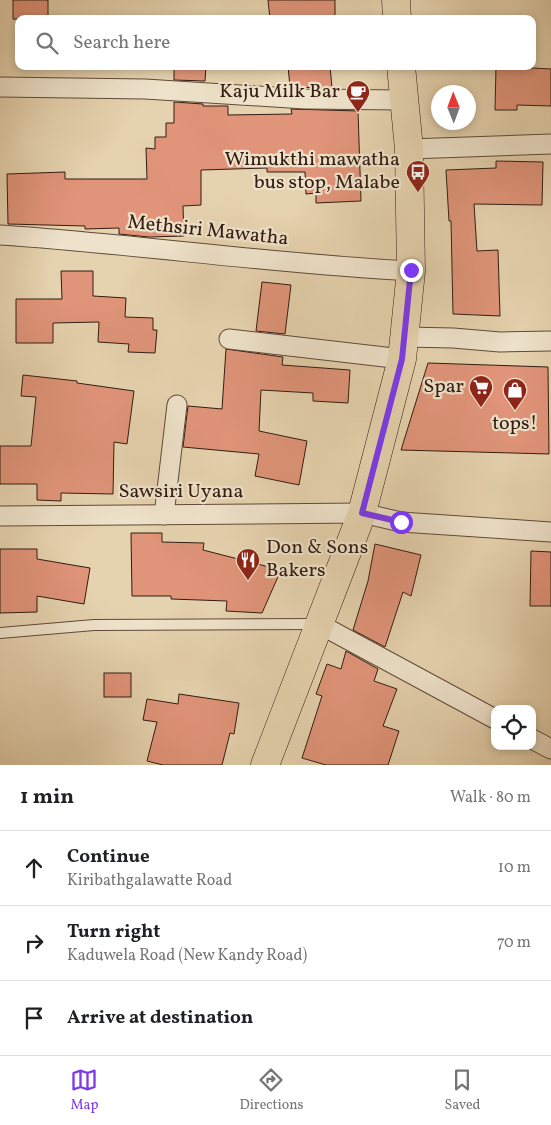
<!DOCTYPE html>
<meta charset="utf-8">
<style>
:root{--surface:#fff;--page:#f2f2f2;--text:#202124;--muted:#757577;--line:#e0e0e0;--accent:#7c3aed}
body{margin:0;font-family:Vollkorn,serif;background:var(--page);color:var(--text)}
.controls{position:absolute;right:15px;bottom:15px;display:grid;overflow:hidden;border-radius:10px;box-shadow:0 2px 8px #0003}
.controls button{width:45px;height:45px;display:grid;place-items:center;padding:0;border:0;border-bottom:1px solid var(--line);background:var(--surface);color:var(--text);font:25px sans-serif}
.compass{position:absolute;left:431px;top:85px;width:45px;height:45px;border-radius:50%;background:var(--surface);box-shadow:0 2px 8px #0003;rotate:359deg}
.stop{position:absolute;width:15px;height:15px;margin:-11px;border:4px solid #7c3aed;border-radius:50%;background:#fff}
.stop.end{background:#7c3aed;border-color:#fff;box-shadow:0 1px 5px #0008}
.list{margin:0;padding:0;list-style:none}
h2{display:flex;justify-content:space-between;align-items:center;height:65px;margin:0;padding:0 20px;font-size:21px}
h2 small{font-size:16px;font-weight:400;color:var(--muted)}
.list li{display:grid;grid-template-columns:32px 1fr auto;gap:15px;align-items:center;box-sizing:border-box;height:75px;padding:0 20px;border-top:1px solid var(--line)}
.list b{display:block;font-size:19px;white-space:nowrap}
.list p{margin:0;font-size:16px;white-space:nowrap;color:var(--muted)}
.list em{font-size:16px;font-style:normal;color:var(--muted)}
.icon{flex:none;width:28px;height:28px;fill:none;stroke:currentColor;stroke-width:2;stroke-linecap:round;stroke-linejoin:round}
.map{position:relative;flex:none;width:551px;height:765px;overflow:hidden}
.search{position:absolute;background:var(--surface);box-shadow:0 2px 8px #0003;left:15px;right:15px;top:15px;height:55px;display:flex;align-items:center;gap:12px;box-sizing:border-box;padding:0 18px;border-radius:10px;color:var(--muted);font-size:19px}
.sheet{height:290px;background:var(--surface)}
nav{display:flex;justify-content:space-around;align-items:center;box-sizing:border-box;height:70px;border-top:1px solid var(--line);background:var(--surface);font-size:14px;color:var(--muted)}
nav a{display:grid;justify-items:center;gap:2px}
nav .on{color:var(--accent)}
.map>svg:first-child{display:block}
.building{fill:#e09479;stroke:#331c12}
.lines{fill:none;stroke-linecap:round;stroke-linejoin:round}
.service-casing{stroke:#604a39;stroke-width:12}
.minor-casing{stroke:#604a39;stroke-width:21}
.primary-casing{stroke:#331c12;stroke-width:29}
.service{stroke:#eee2ca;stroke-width:10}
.minor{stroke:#eee2ca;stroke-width:19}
.primary{stroke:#e5d2ae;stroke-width:28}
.route{stroke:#7c3aed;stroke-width:6}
.labels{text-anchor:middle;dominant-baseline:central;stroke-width:4.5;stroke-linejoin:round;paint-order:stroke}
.poi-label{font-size:20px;fill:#331c12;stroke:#eee2ca;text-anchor:end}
.street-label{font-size:20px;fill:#331c12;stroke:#eee2ca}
</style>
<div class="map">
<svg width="551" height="765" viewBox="0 0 551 765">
<rect width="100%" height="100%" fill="#e5d2ae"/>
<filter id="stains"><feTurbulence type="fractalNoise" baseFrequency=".004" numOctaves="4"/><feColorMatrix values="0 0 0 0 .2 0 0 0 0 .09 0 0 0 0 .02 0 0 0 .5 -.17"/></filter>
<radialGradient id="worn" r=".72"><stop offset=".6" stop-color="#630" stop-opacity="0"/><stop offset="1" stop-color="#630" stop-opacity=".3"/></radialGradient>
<g class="building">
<rect x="13" y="0" width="35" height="19"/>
<polygon points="268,0 335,0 335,19 270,19"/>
<polygon points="174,66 206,66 205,81 174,80"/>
<polygon points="288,66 330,66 332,88 290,87"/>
<polygon points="496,66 551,69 551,106 517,105 517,110 495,110"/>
<polygon points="174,102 203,104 203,106 228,106 228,115 292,114 291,109 358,111 361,201 316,203 316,193 306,194 305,172 267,172 267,168 201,170 201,205 183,206 184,236 149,237 119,234 119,228 85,229 85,226 8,224 7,174 65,172 65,179 147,179 146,148 155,149 155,137 166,137 166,123 174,123"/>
<polygon points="496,161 543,162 542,205 474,204 477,251 498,250 500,316 453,314 451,221 449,221 446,170 496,168"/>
<polygon points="61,271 93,271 93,296 126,298 125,317 153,318 153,330 157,330 155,353 128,352 129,344 98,342 99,322 53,323 53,343 16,343 16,299 62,299"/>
<polygon points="262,282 291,285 285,334 256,331"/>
<polygon points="226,349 283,357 282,365 350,370 348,403 313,401 313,393 261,390 259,431 307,441 299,485 255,476 259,454 183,447 188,406 222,409"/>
<polygon points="428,363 548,367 549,454 401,450"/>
<polygon points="23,375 77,381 77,383 134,391 127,444 114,442 113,494 61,493 61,501 37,500 37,484 0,484 0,446 31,446 36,397 21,396"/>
<polygon points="131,533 162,533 162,542 204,543 203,550 281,570 262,613 226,611 227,601 171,599 171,596 132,596"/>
<polygon points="375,544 421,555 411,596 403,592 385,647 353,630 368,581"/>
<polygon points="0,549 37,549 37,559 90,568 84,604 37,596 37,612 0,613"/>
<polygon points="531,551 551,552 551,606 530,606"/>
<polygon points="346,651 378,669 374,681 397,689 383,726 399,731 388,765 326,765 302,758 322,696 316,694 327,664 341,669"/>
<rect x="104" y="673" width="27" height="24"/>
<polygon points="179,694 239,703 234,734 230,733 222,765 163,765 147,761 157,722 143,720 147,699 178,704"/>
</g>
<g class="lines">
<g class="service-casing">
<polyline id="service" points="0,633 94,625 319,624"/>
</g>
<g class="minor-casing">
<g id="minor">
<polyline points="0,87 145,89 305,99 404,100"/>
<polyline points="409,149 551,144"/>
<path d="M0 235C137 244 273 264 411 271"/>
<polyline points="406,337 453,338 500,342 551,341"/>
<polyline points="229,339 402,359"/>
<polyline points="164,515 177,405"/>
<polyline points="0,516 362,513 401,522 551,532"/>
<polyline points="319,624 495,719"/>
<polyline points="532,739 551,749"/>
</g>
</g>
<g class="primary-casing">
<g id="primary">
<polyline points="396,0 397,19"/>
<polyline points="265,765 362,513 402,359 411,271 409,149 401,66"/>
</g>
</g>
<use href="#service" class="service"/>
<use href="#minor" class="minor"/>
<use href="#primary" class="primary"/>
</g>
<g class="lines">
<polyline class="route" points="401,522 362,513 402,359 411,270"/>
</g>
<defs>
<g id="cafe-pin" transform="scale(1.25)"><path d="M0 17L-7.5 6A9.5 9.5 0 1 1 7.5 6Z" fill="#8f2418" stroke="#eee2ca"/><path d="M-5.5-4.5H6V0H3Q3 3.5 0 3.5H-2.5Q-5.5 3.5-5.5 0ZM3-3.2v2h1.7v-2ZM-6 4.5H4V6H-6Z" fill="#fff"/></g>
<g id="bus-pin" transform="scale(1.25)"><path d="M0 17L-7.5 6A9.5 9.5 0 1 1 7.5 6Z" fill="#8f2418" stroke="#eee2ca"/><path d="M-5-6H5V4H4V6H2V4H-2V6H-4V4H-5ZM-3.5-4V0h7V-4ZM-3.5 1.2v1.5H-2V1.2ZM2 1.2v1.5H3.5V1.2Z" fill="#fff"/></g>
<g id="supermarket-pin" transform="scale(1.25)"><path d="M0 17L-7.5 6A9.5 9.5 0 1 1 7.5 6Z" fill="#8f2418" stroke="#eee2ca"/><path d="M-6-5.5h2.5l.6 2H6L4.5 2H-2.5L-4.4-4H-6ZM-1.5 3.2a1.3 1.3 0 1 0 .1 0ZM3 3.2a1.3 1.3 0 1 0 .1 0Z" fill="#fff"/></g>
<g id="shop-pin" transform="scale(1.25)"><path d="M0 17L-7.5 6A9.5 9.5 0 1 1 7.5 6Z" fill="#8f2418" stroke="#eee2ca"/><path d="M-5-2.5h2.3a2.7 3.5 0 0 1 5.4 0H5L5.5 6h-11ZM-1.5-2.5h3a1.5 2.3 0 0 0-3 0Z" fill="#fff"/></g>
<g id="restaurant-pin" transform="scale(1.25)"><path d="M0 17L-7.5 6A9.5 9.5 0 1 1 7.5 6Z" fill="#8f2418" stroke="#eee2ca"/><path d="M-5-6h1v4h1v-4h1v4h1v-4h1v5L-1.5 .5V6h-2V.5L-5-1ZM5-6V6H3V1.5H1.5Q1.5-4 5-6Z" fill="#fff"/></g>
</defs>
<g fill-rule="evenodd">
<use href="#cafe-pin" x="358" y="92"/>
<use href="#bus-pin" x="418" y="172"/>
<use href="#supermarket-pin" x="481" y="387"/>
<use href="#shop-pin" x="515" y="390"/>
<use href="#restaurant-pin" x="248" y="560"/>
</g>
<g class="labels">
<g class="poi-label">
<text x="340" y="92">Kaju Milk Bar</text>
<text x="400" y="160">Wimukthi mawatha<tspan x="400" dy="23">bus stop, Malabe</tspan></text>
<text x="464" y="387">Spar</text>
<text x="515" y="424" text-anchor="middle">tops!</text>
<text x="266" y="548" text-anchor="start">Don &amp; Sons<tspan x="266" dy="23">Bakers</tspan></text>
</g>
<g class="street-label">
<text transform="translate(208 231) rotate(6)">Methsiri Mawatha</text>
<text x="181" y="492">Sawsiri Uyana</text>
</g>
</g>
<rect width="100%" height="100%" filter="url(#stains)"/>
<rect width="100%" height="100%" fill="url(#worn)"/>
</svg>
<div class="controls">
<button><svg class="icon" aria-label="locate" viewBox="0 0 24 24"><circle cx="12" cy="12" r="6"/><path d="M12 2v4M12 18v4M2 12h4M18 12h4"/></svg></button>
</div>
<svg class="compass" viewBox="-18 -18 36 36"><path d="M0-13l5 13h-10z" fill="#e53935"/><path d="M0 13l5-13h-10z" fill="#757577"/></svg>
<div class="stop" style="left:401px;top:522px"></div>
<div class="stop end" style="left:411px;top:270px"></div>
<div class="search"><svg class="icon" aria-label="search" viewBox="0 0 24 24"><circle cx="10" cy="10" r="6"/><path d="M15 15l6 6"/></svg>Search here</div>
</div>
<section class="sheet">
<h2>1 min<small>Walk · 80 m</small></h2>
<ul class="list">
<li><svg class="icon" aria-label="ahead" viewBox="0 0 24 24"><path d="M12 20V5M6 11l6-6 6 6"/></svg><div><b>Continue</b><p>Kiribathgalawatte Road</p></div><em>10 m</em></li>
<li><svg class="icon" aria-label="right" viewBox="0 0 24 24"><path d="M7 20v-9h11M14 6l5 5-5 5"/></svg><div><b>Turn right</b><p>Kaduwela Road (New Kandy Road)</p></div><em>70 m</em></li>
<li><svg class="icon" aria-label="arrive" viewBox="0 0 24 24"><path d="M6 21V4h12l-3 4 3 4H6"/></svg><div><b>Arrive at destination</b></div></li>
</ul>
</section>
<nav>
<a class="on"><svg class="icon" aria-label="map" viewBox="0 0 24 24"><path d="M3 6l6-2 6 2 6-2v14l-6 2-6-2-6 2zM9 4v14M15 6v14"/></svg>Map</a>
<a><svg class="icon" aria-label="directions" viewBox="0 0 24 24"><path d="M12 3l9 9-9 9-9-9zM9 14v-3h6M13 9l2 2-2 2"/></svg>Directions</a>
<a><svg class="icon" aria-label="saved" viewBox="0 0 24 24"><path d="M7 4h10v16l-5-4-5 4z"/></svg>Saved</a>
</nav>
